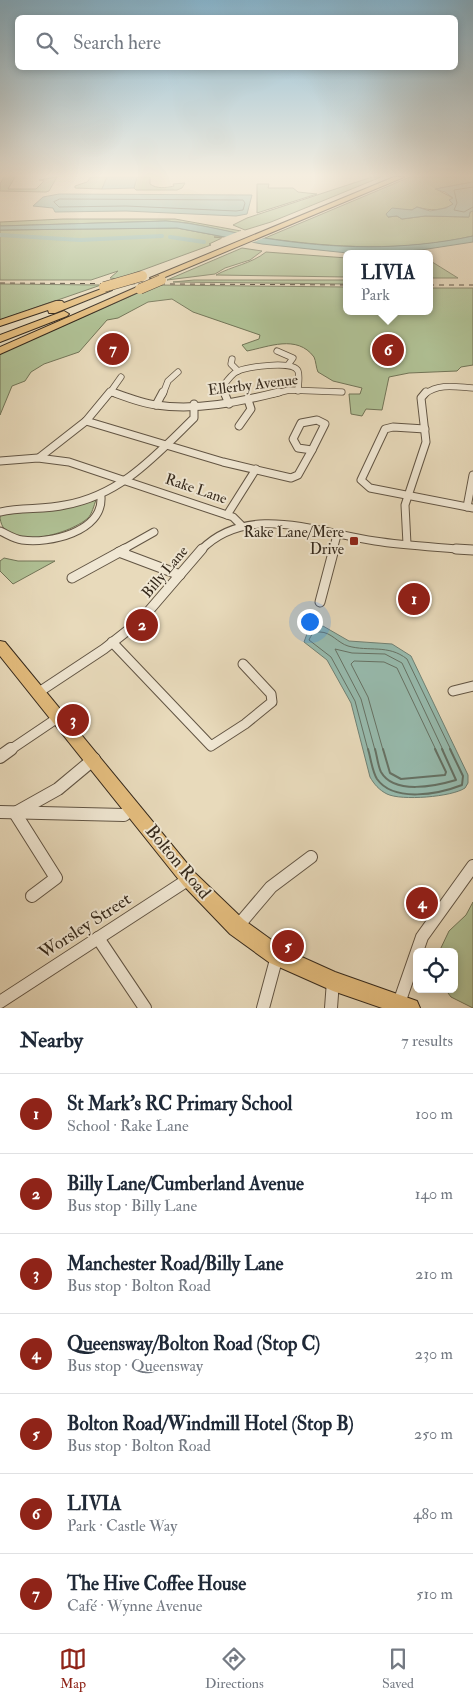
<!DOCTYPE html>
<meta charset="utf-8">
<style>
:root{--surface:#fff;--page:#f2f2f3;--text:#1f2937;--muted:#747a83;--line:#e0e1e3;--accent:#8f2418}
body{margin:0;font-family:"IM FELL Double Pica",serif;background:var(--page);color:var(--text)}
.controls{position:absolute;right:15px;bottom:15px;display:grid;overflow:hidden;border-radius:8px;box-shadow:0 2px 8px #0003}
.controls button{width:45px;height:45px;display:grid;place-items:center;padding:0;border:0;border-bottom:1px solid var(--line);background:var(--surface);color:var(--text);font:25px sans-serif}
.you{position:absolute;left:309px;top:621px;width:18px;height:18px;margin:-12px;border:4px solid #fff;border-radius:50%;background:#1a73e8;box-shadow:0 0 0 8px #1a73e833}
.badge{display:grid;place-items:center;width:32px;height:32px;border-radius:50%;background:var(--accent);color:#fff;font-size:16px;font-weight:700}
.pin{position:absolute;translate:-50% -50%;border:2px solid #fff;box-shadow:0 1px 5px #0006}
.popup{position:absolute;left:343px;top:250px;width:90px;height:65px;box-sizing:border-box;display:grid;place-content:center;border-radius:8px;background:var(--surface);filter:drop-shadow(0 1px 4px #0005);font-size:16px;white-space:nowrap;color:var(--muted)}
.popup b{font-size:19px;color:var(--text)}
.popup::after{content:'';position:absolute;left:50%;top:100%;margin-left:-10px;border:10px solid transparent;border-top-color:var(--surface)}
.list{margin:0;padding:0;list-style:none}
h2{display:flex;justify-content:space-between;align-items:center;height:65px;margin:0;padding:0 20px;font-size:21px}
h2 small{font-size:16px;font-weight:400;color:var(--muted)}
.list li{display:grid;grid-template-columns:32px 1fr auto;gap:15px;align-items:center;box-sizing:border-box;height:80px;padding:0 20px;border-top:1px solid var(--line)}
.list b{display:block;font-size:19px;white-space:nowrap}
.list p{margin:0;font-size:16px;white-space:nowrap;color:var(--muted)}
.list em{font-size:16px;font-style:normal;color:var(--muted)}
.icon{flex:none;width:28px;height:28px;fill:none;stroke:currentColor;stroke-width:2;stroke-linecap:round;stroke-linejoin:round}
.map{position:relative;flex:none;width:473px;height:1008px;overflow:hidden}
.search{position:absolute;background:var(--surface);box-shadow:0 2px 8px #0003;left:15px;right:15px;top:15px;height:55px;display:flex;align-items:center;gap:12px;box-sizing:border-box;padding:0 18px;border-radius:8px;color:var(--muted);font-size:19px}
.sheet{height:625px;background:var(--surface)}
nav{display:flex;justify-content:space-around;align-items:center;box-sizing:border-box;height:70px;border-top:1px solid var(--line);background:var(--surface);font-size:14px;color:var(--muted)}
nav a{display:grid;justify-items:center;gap:2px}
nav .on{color:var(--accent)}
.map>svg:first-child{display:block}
.green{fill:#b0c195;stroke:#727558}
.water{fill:#97bbae;stroke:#708174}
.pier{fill:#e8dabb}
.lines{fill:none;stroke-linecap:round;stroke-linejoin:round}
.shore-far1{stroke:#667265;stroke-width:1}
.shore{stroke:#667265;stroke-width:2}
.canal{stroke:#97bbae;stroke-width:4}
.street-far3-casing{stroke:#625544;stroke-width:7}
.street-far2-casing{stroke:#625544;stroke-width:9}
.street-far1-casing{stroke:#625544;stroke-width:11}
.street-casing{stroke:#625544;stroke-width:14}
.primary-casing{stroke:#35291c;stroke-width:2}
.highway-casing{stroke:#35291c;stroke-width:2}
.street-far3{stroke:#f0e7d3;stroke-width:5.5}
.street-far2{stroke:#f0e7d3;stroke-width:7}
.street-far1{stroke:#f0e7d3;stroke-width:9}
.street{stroke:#f0e7d3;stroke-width:12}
.primary{fill:#e4bd7e;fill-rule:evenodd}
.highway{fill:#e4bd7e;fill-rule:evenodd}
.rail{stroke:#35291c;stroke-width:1;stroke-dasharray:5 5;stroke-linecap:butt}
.highway-bridge-casing{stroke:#35291c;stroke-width:11;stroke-linecap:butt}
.highway-bridge{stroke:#e4bd7e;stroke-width:10}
.poi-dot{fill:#8f2418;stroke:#f0e7d3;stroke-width:2}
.labels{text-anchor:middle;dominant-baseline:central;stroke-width:4;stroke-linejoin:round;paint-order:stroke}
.street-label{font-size:15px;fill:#35291c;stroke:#f0e7d3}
.poi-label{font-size:15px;fill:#35291c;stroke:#f0e7d3;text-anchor:end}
.near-street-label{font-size:18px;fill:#35291c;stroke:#f0e7d3}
</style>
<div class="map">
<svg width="473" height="1008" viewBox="0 0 473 1008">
<rect width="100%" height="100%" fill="#e8dabb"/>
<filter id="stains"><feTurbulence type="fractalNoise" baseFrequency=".004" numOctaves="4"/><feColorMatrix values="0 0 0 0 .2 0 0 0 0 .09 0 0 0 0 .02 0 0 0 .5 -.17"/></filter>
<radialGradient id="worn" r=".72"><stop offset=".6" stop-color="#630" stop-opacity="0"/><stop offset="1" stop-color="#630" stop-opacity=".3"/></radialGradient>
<g class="green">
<polygon points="4,177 15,177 8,189 36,189 44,181 39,180 57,177 49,191 46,192 0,191 0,184"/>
<polygon points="91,177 107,177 102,189 75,188 75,186 87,182"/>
<path d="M137 177H150V184C157 189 165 188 174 186L173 184 185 183 182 188 177 190H136L134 188Z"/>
<polygon points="372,177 381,177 271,222 245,230 233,225 247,218"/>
<path d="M410 177H473V182L436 189 453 198 454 204C441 211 431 211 417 207L412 210H404L388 217 397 216 402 219 425 216 469 217 470 212 473 211V236C404 252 335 248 265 238Z"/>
<polygon points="257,184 269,184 268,188 293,188 298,192 317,194 257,213"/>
<polygon points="63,219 175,219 241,231 236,233 188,223 166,221 0,226 0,222"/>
<polygon points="177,228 225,237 214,237 222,238 209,244 211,245 118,279 110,278 118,271 91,280 0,280 0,230"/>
<polygon points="242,248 262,251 250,260 225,268 215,274 167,280"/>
<path d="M266 252 347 258V277L216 275C232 266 251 264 266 252Z"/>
<polygon points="429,260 458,278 429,278"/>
<polygon points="194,280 347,280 347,284 173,282"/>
<polygon points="0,284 101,285 0,320"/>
<path d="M155 285 347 287V311H429V288H473V365L461 367 457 371 409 373 389 377 382 410 366 409 362 416 351 414 349 394H360L362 388 333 381 318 372C316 368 316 361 314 357 297 334 268 347 247 351L242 345 259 339 260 335 193 312 172 299 148 302 118 318 107 320 79 352 44 364 31 372 25 381 12 386 0 415V354Z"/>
<path d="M96 500C94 505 92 514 88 518 69 535 0 554 0 515L68 507Z"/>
<polygon points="4,558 18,561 55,561 13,584 0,571 0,561"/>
<polygon points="473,902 473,1008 451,997 445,989 454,989 454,952 439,952 449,931 466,915"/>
</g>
<g class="water">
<polygon points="107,177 137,177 134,188 102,189"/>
<polygon points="473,182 473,211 470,212 469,217 425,216 402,219 397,216 388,217 386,214 392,208 412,210 417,207 430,211 446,208 453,204 449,200 453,198 445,192 435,189"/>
<polygon points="59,194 252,195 247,214 236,216 126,211 55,212 53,208 33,206 43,197"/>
<path d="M166 221C199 223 231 233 264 238 334 249 403 251 473 236V242L421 250 357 254 262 244 177 228 0 230V226Z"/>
<path d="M323 626 349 641 392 644 411 656 468 775V783L465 788C452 797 401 801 387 794 379 790 374 784 370 777L351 703 327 660 304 642 308 631Z"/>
</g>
<polygon class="pier" points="240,231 268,236 249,244 220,239"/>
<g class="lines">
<g class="shore-far1">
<polyline points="473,187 454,190 457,203 454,210 464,212 473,207"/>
<polygon points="60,199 243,200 245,203 243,210 236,211 126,206 59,207 54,202"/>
<path d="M368 750 355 701 331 657 309 640C311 635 314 631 320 632 331 632 338 643 348 646 369 652 388 644 407 659L451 750"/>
<polyline points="375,750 361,699 335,649 352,653 385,654 402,663 443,750"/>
<polyline points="383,750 368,697 351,664 354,661 384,662 397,668 436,750"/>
</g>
<g class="shore">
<path d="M368 749C371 759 372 771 377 779 394 803 439 794 462 785L463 776 450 749"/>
<path d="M375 749C377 756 378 766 381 772 394 795 436 786 456 780L442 749"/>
<polyline points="383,749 390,773 401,779 445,775 446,772 435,749"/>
</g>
<g class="canal">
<polyline points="0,235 80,240 162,236"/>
<polyline points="170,237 204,242"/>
</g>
<g class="street-far3-casing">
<g id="street-far3">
<polyline points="277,351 293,358 288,365"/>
<polyline points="232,359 231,364 238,371"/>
<polyline points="110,392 116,394"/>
<polyline points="109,394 121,377"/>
<polyline points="163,394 168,381 178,372"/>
<path d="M224 394 222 388C226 382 231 374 238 371 248 367 293 360 298 371 300 376 298 386 298 391"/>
<polyline points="273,394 289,390 342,392"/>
<path d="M425 394C439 383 456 387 473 388"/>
</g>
</g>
<g class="street-far2-casing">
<g id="street-far2">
<path d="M112 392C126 397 141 403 156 405 197 411 239 402 279 392"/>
<polyline points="224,392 229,404"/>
<polyline points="156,405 163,392"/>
<polygon points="317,420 325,424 312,450 298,448 293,439 301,423"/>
<polyline points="86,421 223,462 291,478 298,475 312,450"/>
<polyline points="239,426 251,409 248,400"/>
<polyline points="425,429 393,427 385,429 361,480 370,488 473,508"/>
<polyline points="40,457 86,421 110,392"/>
<polyline points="0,461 38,458 69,462 233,517 241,525"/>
<polyline points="467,507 473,475"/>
<path d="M0 512C22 507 44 510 65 505 121 495 155 456 194 418V404"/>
<polyline points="227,515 256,469"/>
<path d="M0 531C7 534 14 539 22 540 49 544 103 532 101 497"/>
<polyline points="407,544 405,505 426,442 421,398 426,392"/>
<polyline points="122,550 154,532"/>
<path d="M201 550C248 502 318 533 375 541 407 546 439 547 470 550"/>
<polyline points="333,550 337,535"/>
</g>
</g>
<g class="street-far1-casing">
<g id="street-far1">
<polyline points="456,549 473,550"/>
<polyline points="119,552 180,575"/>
<polyline points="72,578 125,549"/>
<polyline points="320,602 334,549"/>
<polyline points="112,642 211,746 245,724 272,702 271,694 243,664"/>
<polyline points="453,691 473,686"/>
<polyline points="39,692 104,649 141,620 202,549"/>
<polyline points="10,750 59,717"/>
</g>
</g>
<g class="street-casing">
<g id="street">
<polyline points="0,757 11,749"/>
<polyline points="0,812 124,815 133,808"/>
<polyline points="17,812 58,789 94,759"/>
<polyline points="15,813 56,878 32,896"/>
<polyline points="237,927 271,887 311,857"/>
<polyline points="98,938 145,1008"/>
<polyline points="0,1002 189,879"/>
<polyline points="399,1003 422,937 473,866"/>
<polyline points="263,1008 277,956"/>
<polyline points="331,1008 333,981"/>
</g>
</g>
<g class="primary-casing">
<polygon id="primary" points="0,641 5,642 195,873 244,920 284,949 335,972 417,1001 420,1008 382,1008 333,991 270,963 230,934 183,885 0,656"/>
</g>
<g class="highway-casing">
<g id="highway">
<polygon points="394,177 404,177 158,280 150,278"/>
<polygon points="137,287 145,289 0,354 0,347"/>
<polygon points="104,288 112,290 55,313 49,313 48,310 0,326 0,320 56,301 62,301 64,303"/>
<polygon points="64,311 69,314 67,316 0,342 0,335"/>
</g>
</g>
<use href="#street-far3" class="street-far3"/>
<use href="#street-far2" class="street-far2"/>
<use href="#street-far1" class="street-far1"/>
<use href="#street" class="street"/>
<use href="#primary" class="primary"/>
<use href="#highway" class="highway"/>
<g class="rail">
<polyline points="0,283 347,285"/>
<polyline points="429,285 473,285"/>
</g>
<g class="highway-bridge-casing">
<g id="highway-bridge">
<polyline points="104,287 142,276"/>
<polyline points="140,289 161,280"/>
</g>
</g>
<use href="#highway-bridge" class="highway-bridge"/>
</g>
<linearGradient id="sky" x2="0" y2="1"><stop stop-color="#87b7d1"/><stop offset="0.55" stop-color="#f5eee0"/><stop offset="1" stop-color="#f5eee0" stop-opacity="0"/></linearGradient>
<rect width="473" height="319" fill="url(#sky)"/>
<rect class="poi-dot" x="349" y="536" width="10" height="10" rx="2.5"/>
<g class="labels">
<g class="street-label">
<text transform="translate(253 385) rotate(-7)">Ellerby Avenue</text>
<text transform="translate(196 489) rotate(19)">Rake Lane</text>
<text transform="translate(165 572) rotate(-50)">Billy Lane</text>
</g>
<g class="poi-label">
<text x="344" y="532">Rake Lane/Mere<tspan x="344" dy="17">Drive</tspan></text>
</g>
<g class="near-street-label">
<text transform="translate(178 862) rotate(50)">Bolton Road</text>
<text transform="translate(85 926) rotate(-33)">Worsley Street</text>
</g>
</g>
<rect width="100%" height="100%" filter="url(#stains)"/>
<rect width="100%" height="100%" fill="url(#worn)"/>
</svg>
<div class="controls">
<button><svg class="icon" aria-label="locate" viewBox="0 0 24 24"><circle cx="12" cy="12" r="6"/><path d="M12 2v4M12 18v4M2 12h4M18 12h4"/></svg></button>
</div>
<div class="you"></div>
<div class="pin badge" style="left:414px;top:599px">1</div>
<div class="pin badge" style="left:142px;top:625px">2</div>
<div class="pin badge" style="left:73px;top:720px">3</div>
<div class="pin badge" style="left:422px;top:903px">4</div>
<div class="pin badge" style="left:288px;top:946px">5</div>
<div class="pin badge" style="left:388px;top:350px">6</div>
<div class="popup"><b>LIVIA</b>Park</div>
<div class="pin badge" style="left:113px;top:349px">7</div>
<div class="search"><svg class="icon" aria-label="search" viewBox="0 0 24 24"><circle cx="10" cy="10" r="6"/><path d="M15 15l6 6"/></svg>Search here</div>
</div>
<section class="sheet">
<h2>Nearby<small>7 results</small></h2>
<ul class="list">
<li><span class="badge">1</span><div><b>St Mark's RC Primary School</b><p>School · Rake Lane</p></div><em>100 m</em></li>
<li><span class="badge">2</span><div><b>Billy Lane/Cumberland Avenue</b><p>Bus stop · Billy Lane</p></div><em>140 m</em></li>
<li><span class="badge">3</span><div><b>Manchester Road/Billy Lane</b><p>Bus stop · Bolton Road</p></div><em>210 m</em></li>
<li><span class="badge">4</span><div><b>Queensway/Bolton Road (Stop C)</b><p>Bus stop · Queensway</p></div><em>230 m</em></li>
<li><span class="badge">5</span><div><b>Bolton Road/Windmill Hotel (Stop B)</b><p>Bus stop · Bolton Road</p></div><em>250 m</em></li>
<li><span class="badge">6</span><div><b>LIVIA</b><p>Park · Castle Way</p></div><em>480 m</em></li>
<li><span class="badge">7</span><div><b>The Hive Coffee House</b><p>Café · Wynne Avenue</p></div><em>510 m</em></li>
</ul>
</section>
<nav>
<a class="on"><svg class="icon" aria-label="map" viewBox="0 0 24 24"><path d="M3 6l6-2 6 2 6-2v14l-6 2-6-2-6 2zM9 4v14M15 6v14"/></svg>Map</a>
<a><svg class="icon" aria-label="directions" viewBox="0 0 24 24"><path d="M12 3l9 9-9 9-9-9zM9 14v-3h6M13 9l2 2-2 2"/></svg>Directions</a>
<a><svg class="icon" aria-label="saved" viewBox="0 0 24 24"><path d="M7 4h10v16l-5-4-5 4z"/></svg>Saved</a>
</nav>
